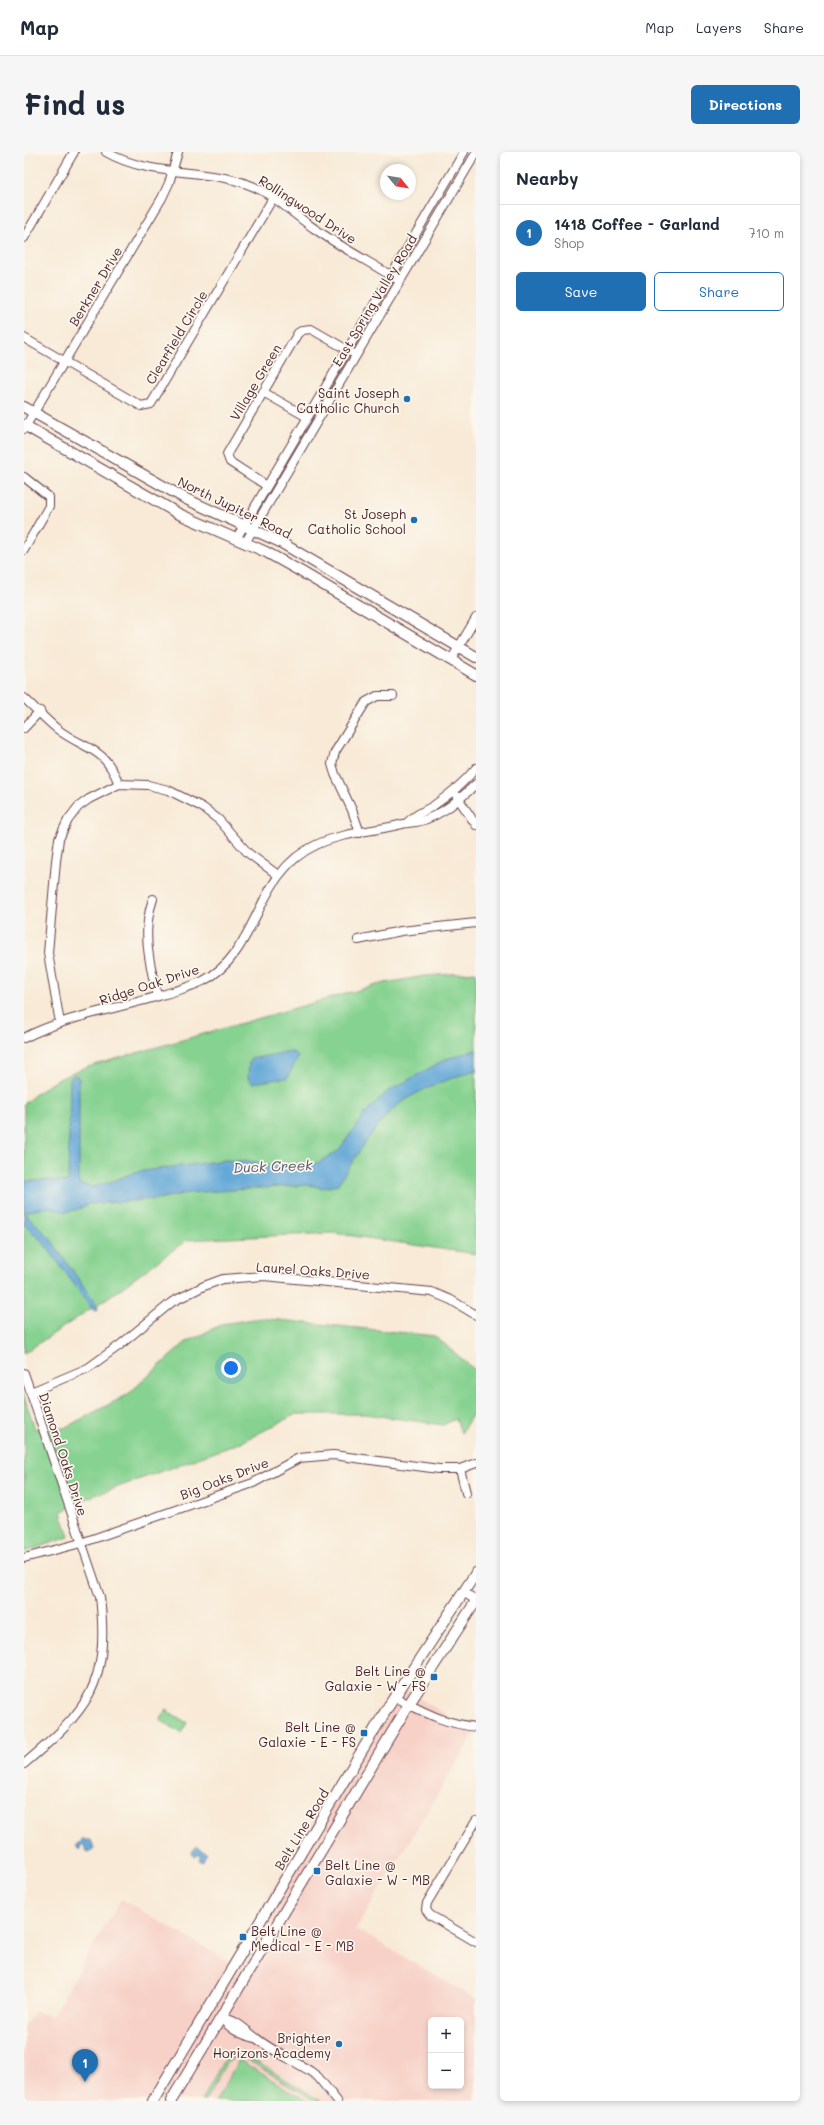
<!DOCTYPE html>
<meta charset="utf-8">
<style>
:root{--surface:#fff;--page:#f6f6f7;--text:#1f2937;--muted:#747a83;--line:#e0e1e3;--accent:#1f6fb2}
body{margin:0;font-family:Mali,sans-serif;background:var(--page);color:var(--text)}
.controls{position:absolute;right:12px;bottom:12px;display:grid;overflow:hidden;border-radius:6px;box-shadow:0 2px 6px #0003}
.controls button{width:36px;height:36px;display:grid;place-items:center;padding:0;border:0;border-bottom:1px solid var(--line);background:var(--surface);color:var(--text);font:20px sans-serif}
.compass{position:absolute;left:356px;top:12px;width:36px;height:36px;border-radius:50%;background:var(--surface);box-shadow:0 2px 6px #0003;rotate:120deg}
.you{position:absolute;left:207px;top:1216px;width:14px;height:14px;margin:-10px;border:3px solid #fff;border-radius:50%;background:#1a73e8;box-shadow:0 0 0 6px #1a73e833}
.badge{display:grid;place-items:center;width:26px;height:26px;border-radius:50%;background:var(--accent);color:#fff;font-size:13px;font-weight:700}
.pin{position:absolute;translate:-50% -33px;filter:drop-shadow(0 1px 2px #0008)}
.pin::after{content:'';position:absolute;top:21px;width:14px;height:12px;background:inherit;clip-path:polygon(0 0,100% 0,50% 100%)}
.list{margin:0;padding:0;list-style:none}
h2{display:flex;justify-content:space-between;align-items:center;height:52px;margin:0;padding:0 16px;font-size:17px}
h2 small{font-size:13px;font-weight:400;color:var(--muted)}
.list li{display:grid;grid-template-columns:26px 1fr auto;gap:12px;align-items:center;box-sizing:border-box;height:56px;padding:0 16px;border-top:1px solid var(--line)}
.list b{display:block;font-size:15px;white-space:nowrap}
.list p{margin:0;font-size:13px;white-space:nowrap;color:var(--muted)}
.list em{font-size:13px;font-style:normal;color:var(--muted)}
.actions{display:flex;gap:8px;padding:12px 16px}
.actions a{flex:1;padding:9px 0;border:1px solid var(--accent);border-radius:6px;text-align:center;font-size:14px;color:var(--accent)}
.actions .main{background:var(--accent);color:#fff}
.map{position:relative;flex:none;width:452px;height:1949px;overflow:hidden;border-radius:6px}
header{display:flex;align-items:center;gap:24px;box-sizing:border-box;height:56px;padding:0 20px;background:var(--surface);border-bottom:1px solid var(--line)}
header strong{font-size:19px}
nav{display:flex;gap:22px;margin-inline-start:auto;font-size:14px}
.intro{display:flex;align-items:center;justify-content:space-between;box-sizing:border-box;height:96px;padding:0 24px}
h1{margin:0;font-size:28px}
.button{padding:10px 18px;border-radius:6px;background:var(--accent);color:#fff;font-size:14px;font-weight:700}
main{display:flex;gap:24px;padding:0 24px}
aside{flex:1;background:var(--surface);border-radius:6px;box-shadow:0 2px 6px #0003}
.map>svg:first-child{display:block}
.built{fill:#f7d1c7;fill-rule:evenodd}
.green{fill:#86d290;stroke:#68785e}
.water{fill:#62a7d7;stroke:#566381}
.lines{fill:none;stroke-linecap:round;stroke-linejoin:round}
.minor-casing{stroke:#643d45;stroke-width:10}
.major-casing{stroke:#643d45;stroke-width:12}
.minor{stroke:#fff;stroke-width:8}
.major{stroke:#fff;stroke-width:10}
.poi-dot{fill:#1f6fb2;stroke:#fbf7ec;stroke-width:1.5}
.labels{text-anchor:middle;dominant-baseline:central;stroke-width:3.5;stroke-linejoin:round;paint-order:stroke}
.street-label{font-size:13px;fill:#4a1f2b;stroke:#fbf7ec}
.poi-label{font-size:13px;fill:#4a1f2b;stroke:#fbf7ec;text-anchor:end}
.water-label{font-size:14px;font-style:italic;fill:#545570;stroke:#fbf7ec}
</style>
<header>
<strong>Map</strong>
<nav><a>Map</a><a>Layers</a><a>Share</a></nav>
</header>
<div class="intro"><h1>Find us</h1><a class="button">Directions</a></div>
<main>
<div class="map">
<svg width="452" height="1949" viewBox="0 0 452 1949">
<rect width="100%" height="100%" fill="#fbf7ec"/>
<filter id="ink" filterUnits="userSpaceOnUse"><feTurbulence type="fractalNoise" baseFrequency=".025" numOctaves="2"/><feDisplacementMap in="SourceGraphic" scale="8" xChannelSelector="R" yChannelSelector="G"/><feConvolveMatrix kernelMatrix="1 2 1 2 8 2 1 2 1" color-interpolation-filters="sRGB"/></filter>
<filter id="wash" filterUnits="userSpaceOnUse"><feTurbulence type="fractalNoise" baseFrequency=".012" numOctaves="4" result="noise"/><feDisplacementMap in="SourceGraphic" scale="16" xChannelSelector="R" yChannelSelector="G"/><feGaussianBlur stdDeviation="0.9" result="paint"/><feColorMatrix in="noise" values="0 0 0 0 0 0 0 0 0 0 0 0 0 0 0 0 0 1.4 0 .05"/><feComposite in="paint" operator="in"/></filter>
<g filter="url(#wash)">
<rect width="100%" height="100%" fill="#f8ead7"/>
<path class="built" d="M370 1531 451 1580 332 1777 452 1847V1949H0V1876L10 1859 28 1864 97 1747 206 1810ZM407 1868H437V1934H407Z"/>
<g class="green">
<path d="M452 820V1102L309 1081 163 1088 92 1140 0 1201V952C19 934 39 924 63 915L356 832 400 824Z"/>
<polygon points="236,1166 411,1184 452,1219 452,1257 437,1281 432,1267 419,1273 341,1262 272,1262 216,1291 58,1348 37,1360 45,1385 0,1400 0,1244 11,1277 40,1276 103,1243 161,1191 198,1172"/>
<polygon points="142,1558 163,1571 157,1581 136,1568"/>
<path d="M214 1902 223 1904 297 1949H291L222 1907C213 1905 207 1906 201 1913L181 1949H177L200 1908Z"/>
<polygon points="215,1908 283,1949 191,1949"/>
</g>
<g class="water">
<path d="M452 898V918C426 926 381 942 363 963 344 984 329 1010 313 1033L298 1036 285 1033 164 1041 133 1047 65 1052 52 1058 40 1060 25 1055 0 1060 25 1085 74 1155 73 1159 69 1158 19 1090 0 1072V1029L26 1028 44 1030 46 926 52 923 55 926V1032L69 1035 89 1029 111 1020 202 1008 232 1010 251 1015 294 1011 314 999 343 959 363 940 422 907Z"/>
<polygon points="262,900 269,900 274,904 273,908 263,926 228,931 224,926 225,911 227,907"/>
<polygon points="57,1688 67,1688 70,1696 65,1701 61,1699 61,1693 57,1694 56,1697 54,1697 52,1693"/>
<polygon points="172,1694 183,1701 178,1710 175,1708 177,1704 173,1702 172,1705 167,1702"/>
</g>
</g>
<g filter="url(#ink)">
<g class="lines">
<g class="minor-casing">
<g id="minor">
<path d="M82 0C125 25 177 16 223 32 249 41 269 62 291 77 317 95 345 110 371 126"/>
<polyline points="0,86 50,0"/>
<polyline points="0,186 117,254 127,252 249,46"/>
<polyline points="239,240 283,265"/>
<polyline points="0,277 138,46 145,31 154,0"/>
<polyline points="0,325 25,345 25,354 0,398"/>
<polyline points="243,334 206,310 203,302 274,181 279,178 287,177 327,200"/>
<polyline points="212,387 440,0"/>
<polyline points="221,391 452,1"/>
<polyline points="427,508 452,466"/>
<path d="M0 546C11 556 21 567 32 576 61 599 79 592 95 632"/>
<polyline points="0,576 16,559"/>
<polyline points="432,643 452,673"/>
<path d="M383 671C391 662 399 660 409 654 425 643 440 631 452 616"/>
<polyline points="336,681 328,658 311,622 308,612 311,600 342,550 353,544 369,544"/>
<path d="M129 747C117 781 126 811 133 844"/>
<polyline points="334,788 377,779 452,771"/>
<polyline points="36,871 24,801 32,709 35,687 44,668 54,655 65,647 95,632 124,633 144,638 178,655 195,668 224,701 254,723"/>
<path d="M0 886C42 864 93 857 138 843 152 839 166 835 179 829 237 799 229 722 292 693 319 680 354 679 383 671 409 671 434 649 452 632"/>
<path d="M0 1221 76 1445C86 1533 64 1558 0 1612"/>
<polyline points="7,1240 64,1216 96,1193 148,1150 180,1134 199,1127 240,1124 408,1140 427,1148 452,1163"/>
<polyline points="436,1317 442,1341"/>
<polyline points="0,1406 57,1391 229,1331 275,1306 309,1303 415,1317 436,1317 452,1311"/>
<polyline points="439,1440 452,1448"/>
<path d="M370 1545C400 1560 418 1571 452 1575"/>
<polyline points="452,1669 403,1751 402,1758 406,1763 452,1790"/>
<path d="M198 1866C213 1868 220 1877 232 1886 248 1899 269 1908 286 1919L294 1925 313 1949"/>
<path d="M198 1866C206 1878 217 1882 231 1886"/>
</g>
</g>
<g class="major-casing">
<g id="major">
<polyline points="0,255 162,347 256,390 452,505"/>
<polyline points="0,273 155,362 242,400 276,419 452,523"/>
<polyline points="129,1949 364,1555 452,1421"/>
<polyline points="147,1949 385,1552 452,1449"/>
</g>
</g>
<use href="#minor" class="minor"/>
<use href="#major" class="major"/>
</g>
</g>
<g class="poi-dot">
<circle cx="383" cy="247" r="4"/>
<circle cx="390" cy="368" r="4"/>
<rect x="406" y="1521" width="8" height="8" rx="2"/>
<rect x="336" y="1577" width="8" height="8" rx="2"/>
<rect x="289" y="1715" width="8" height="8" rx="2"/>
<rect x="215" y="1781" width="8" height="8" rx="2"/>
<circle cx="315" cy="1892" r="4"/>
</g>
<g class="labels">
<g class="street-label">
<text transform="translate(284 57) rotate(33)">Rollingwood Drive</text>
<text transform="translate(71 134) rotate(-59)">Berkner Drive</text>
<text transform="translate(350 148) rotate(-59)">East Spring Valley Road</text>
<text transform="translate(152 185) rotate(-59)">Clearfield Circle</text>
<text transform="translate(231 230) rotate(-59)">Village Green</text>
<text transform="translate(211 355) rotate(26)">North Jupiter Road</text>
<text transform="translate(125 832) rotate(-18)">Ridge Oak Drive</text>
<text transform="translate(289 1118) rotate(4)">Laurel Oaks Drive</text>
<text transform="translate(40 1302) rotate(72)">Diamond Oaks Drive</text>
<text transform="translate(200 1326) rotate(-21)">Big Oaks Drive</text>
<text transform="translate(277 1677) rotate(-59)">Belt Line Road</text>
</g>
<g class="poi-label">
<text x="375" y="240">Saint Joseph<tspan x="375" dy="15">Catholic Church</tspan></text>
<text x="382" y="361">St Joseph<tspan x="382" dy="15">Catholic School</tspan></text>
<text x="402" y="1518">Belt Line @<tspan x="402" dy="15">Galaxie - W - FS</tspan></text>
<text x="332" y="1574">Belt Line @<tspan x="332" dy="15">Galaxie - E - FS</tspan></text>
<text x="301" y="1712" text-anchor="start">Belt Line @<tspan x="301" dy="15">Galaxie - W - MB</tspan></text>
<text x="227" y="1778" text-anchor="start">Belt Line @<tspan x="227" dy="15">Medical - E - MB</tspan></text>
<text x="307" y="1885">Brighter<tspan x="307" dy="15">Horizons Academy</tspan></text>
</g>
<g class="water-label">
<text transform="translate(249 1014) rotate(-2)">Duck Creek</text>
</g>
</g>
</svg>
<div class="controls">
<button>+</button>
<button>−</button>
</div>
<svg class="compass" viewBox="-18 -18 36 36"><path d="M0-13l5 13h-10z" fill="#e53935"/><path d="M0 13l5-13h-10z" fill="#747a83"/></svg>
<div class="you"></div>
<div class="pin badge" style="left:61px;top:1930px">1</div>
</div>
<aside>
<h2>Nearby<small></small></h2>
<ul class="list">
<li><span class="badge">1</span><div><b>1418 Coffee - Garland</b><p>Shop</p></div><em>710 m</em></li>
</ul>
<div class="actions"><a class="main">Save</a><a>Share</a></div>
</aside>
</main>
